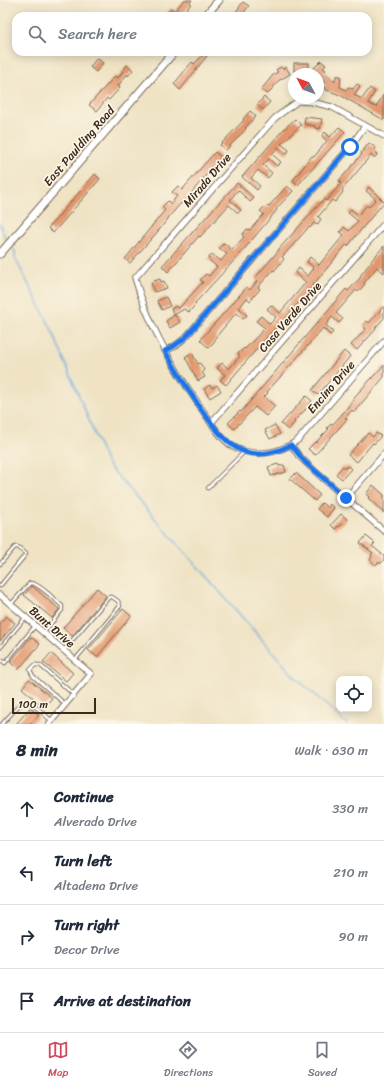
<!DOCTYPE html>
<meta charset="utf-8">
<style>
:root{--surface:#fff;--page:#f2f2f3;--text:#1f2937;--muted:#747a83;--line:#e0e1e3;--accent:#d1495b}
body{margin:0;font-family:Sriracha,sans-serif;background:var(--page);color:var(--text)}
.controls{position:absolute;right:12px;bottom:12px;display:grid;overflow:hidden;border-radius:8px;box-shadow:0 2px 10px #0003}
.controls button{width:36px;height:36px;display:grid;place-items:center;padding:0;border:0;border-bottom:1px solid var(--line);background:var(--surface);color:var(--text);font:20px sans-serif}
.compass{position:absolute;left:288px;top:68px;width:36px;height:36px;border-radius:50%;background:var(--surface);box-shadow:0 2px 10px #0003;rotate:311deg}
.scale{position:absolute;left:12px;bottom:10px;width:84px;box-sizing:border-box;padding-left:4px;border:2px solid #3b2a1e;border-top:0;font-size:11px;line-height:14px;white-space:nowrap;color:#3b2a1e;-webkit-text-stroke:3px #fcf5e5;paint-order:stroke}
.stop{position:absolute;width:12px;height:12px;margin:-9px;border:3px solid #1a73e8;border-radius:50%;background:#fff}
.stop.end{background:#1a73e8;border-color:#fff;box-shadow:0 1px 4px #0008}
.list{margin:0;padding:0;list-style:none}
h2{display:flex;justify-content:space-between;align-items:center;height:52px;margin:0;padding:0 16px;font-size:17px}
h2 small{font-size:13px;font-weight:400;color:var(--muted)}
.list li{display:grid;grid-template-columns:26px 1fr auto;gap:12px;align-items:center;box-sizing:border-box;height:64px;padding:0 16px;border-top:1px solid var(--line)}
.list b{display:block;font-size:15px;white-space:nowrap}
.list p{margin:0;font-size:13px;white-space:nowrap;color:var(--muted)}
.list em{font-size:13px;font-style:normal;color:var(--muted)}
.icon{flex:none;width:22px;height:22px;fill:none;stroke:currentColor;stroke-width:2;stroke-linecap:round;stroke-linejoin:round}
.map{position:relative;flex:none;width:384px;height:724px;overflow:hidden}
.search{position:absolute;background:var(--surface);box-shadow:0 2px 10px #0003;left:12px;right:12px;top:12px;height:44px;display:flex;align-items:center;gap:10px;box-sizing:border-box;padding:0 14px;border-radius:12px;color:var(--muted);font-size:15px}
.sheet{height:308px;background:var(--surface)}
nav{display:flex;justify-content:space-around;align-items:center;box-sizing:border-box;height:56px;border-top:1px solid var(--line);background:var(--surface);font-size:11px;color:var(--muted)}
nav a{display:grid;justify-items:center;gap:2px}
nav .on{color:var(--accent)}
.map>svg:first-child{display:block}
.lines{fill:none;stroke-linecap:round;stroke-linejoin:round}
.stream{stroke:#68a8db;stroke-width:1.5}
.building{fill:#e2956b}
.lane-casing{stroke:#7a6b58;stroke-width:4.5}
.street-casing{stroke:#7a6b58;stroke-width:7}
.secondary-casing{stroke:#7a6b58;stroke-width:9}
.lane{stroke:#fff;stroke-width:2.5}
.street{stroke:#fff;stroke-width:5}
.secondary{stroke:#fff;stroke-width:7}
.route{stroke:#1a73e8;stroke-width:5}
.labels{text-anchor:middle;dominant-baseline:central;stroke-width:3.5;stroke-linejoin:round;paint-order:stroke}
.street-label{font-size:12px;fill:#3b2a1e;stroke:#fcf5e5}
</style>
<div class="map">
<svg width="384" height="724" viewBox="0 0 384 724">
<rect width="100%" height="100%" fill="#fcf5e5"/>
<filter id="ink" filterUnits="userSpaceOnUse"><feTurbulence type="fractalNoise" baseFrequency=".025" numOctaves="2"/><feDisplacementMap in="SourceGraphic" scale="8" xChannelSelector="R" yChannelSelector="G"/><feConvolveMatrix kernelMatrix="1 2 1 2 8 2 1 2 1" color-interpolation-filters="sRGB"/></filter>
<filter id="wash" filterUnits="userSpaceOnUse"><feTurbulence type="fractalNoise" baseFrequency=".012" numOctaves="4" result="noise"/><feDisplacementMap in="SourceGraphic" scale="16" xChannelSelector="R" yChannelSelector="G"/><feGaussianBlur stdDeviation="0.9" result="paint"/><feColorMatrix in="noise" values="0 0 0 0 0 0 0 0 0 0 0 0 0 0 0 0 0 1.4 0 .05"/><feComposite in="paint" operator="in"/></filter>
<g filter="url(#wash)">
<rect width="100%" height="100%" fill="#efe3c4"/>
<g class="lines">
<g class="stream">
<polyline points="0,224 6,240"/>
<polyline points="12,246 15,252 15,258 51,328 107,464 294,676 347,724"/>
</g>
</g>
<g id="blocks">
<g class="building">
<polygon points="184,0 192,0 190,2 191,4 180,16 170,16 167,13 171,8 175,11"/>
<polygon points="243,2 249,6 241,16 233,16"/>
<polygon points="197,52 210,52 180,90 174,84 192,62 194,64 202,56"/>
<polygon points="97,58 103,63 96,72 90,67"/>
<polygon points="321,61 326,65 323,68 326,70 324,72 335,82 336,76 341,76 340,87 346,90 348,87 353,89 357,84 360,86 354,95 362,99 370,88 375,92 368,103 376,107 384,94 384,120 340,95 324,89 326,84 318,78 318,74 314,74 316,71 311,71"/>
<rect x="294" y="63" width="15" height="8"/>
<polygon points="127,65 133,70 128,76 127,74 118,86 120,88 109,100 107,98 97,111 89,105 115,76 118,78"/>
<polygon points="281,67 283,69 286,67 290,74 278,81 268,94 261,90 273,75 278,72 276,70"/>
<polygon points="264,97 270,102 263,110 257,105"/>
<polygon points="250,111 256,116 245,128 246,129 226,150 220,145 244,120 243,119"/>
<polygon points="305,117 322,119 320,129 315,128 315,126 304,124"/>
<polygon points="295,119 301,125 281,144 289,150 287,154 278,147 272,154 281,162 277,166 269,159 263,165 272,173 268,178 258,170 251,178 260,186 257,190 242,177 282,131"/>
<polygon points="339,127 345,132 298,185 293,180 312,156 314,157 327,141 322,136 325,132 330,137"/>
<polygon points="369,143 376,148 374,151 378,154 374,158 371,155 342,190 343,192 335,202 332,200 318,217 321,219 317,225 314,223 310,228 309,227 282,257 284,259 274,271 273,270 258,287 260,289 250,301 247,298 239,308 247,315 243,319 236,313 215,338 216,339 209,348 200,340 247,287 250,290 257,281 255,278 279,250 278,250 324,199 326,201 341,183 339,181 362,154 361,153"/>
<polygon points="215,152 221,157 182,204 181,203 168,218 168,219 159,230 130,263 125,259 165,210 162,207 168,201 171,204 177,196 172,192 178,186 182,190"/>
<polygon points="95,174 100,179 53,233 48,228"/>
<polygon points="237,183 254,198 250,202 238,190 230,200 241,210 238,213 229,205 200,237 199,236 168,272 162,266"/>
<polygon points="287,186 293,191 276,209 277,210 240,254 195,303 196,304 189,312 184,309 174,315 171,309 176,306 178,309 203,282 200,280 206,274 209,276 217,267 208,259 212,254 221,261 227,254 219,248 224,243 232,250 244,237 242,235 247,229 250,230 264,214 260,211 266,205 268,207"/>
<polygon points="369,187 384,202 355,237 348,246 346,245 304,296 278,327 277,326 266,338 226,385 220,380 225,375 217,368 222,363 229,369 240,356 238,354 244,348 245,349 265,328 256,321 261,316 270,324 276,317 267,309 271,305 280,313 302,287 306,282 295,273 299,268 308,276 314,268 307,262 310,257 319,265 344,235 340,232 344,227 349,231 358,221 348,213 351,209 358,215 367,205 369,207 376,199 366,191"/>
<polygon points="384,246 384,273 377,267 364,283 365,284 358,292 356,290 336,313 343,319 339,323 332,317 326,325 333,332 330,335 323,328 267,392 268,393 264,397 275,406 266,416 255,407 234,429 228,423 240,411 241,412 346,289 348,291 361,277 360,276 371,262 371,261"/>
<polygon points="160,279 161,282 164,281 167,288 154,292 151,282"/>
<polygon points="166,297 170,306 162,310 157,301"/>
<polygon points="384,306 384,318 375,328 376,329 357,350 351,345 366,329 363,326 367,321 369,323"/>
<polygon points="175,315 180,322 170,328 166,321"/>
<polygon points="344,351 350,356 347,360 318,395 312,390"/>
<polygon points="192,353 198,364 200,363 204,370 202,372 205,377 198,381 185,357"/>
<polygon points="384,365 384,377 354,412 352,410 345,418 347,419 315,455 308,449 315,442 316,443 319,439 329,429 327,428 331,424 332,425 345,411 357,394"/>
<polygon points="210,385 212,388 217,385 221,391 210,398 204,389"/>
<polygon points="306,396 312,401 308,405 309,406 294,421 295,422 288,430 281,424"/>
<polygon points="275,425 280,434 270,439 265,430"/>
<polygon points="368,433 373,437 376,433 381,436 374,444 373,443 371,445 357,462 348,455"/>
<polygon points="278,464 279,466 284,465 286,472 271,476 268,467"/>
<polygon points="343,466 345,468 348,466 351,469 342,479 336,474"/>
<polygon points="296,473 320,495 315,501 290,479"/>
<polygon points="373,485 384,495 384,513 368,498 369,497 366,494"/>
<polygon points="322,503 328,508 330,504 334,508 327,517 317,509"/>
<polygon points="341,514 347,519 339,527 338,526 335,529 331,525"/>
<polygon points="366,536 375,543 372,546 384,556 384,560 380,564 379,562 376,565 370,560 372,557 371,555 373,553 360,543"/>
<polygon points="32,586 59,609 52,618 24,595"/>
<polygon points="97,588 106,596 72,636 63,628"/>
<polygon points="123,609 131,616 97,657 88,650"/>
<polygon points="6,616 15,623 0,641 0,623"/>
<polygon points="31,637 40,644 18,670 10,662"/>
<polygon points="51,653 73,673 66,681 43,662"/>
<polygon points="29,679 52,698 44,707 22,688"/>
<polygon points="30,708 39,715 31,724 16,724"/>
</g>
</g>
</g>
<g filter="url(#ink)">
<use href="#blocks" fill-opacity="0" stroke="#7a6b58" stroke-width="1"/>
<g class="lines">
<g class="lane-casing">
<g id="lane">
<polyline points="208,488 244,452"/>
<polyline points="0,564 15,547 18,547 26,554 0,586"/>
<path d="M11 604 30 583C39 583 54 599 62 606V610L44 632"/>
<polyline points="0,648 25,618"/>
<polyline points="64,650 109,597 112,597 118,601 120,606 75,660"/>
<polyline points="0,659 5,663 35,626"/>
<polyline points="65,704 33,676 30,670 35,665 40,665 73,694"/>
<path d="M2 724 22 702C34 702 42 713 51 720"/>
</g>
</g>
<g class="street-casing">
<g id="street">
<path d="M384 136 332 107 312 102 298 101 275 118 135 278C148 325 174 369 201 408 210 421 219 437 232 446 253 458 279 454 298 440L384 341"/>
<polyline points="165,351 175,346 185,338 350,147 365,126"/>
<polyline points="211,423 384,224"/>
<polyline points="291,445 299,456 318,474 384,531"/>
<polyline points="346,498 384,454"/>
<polyline points="0,595 91,674 49,724"/>
</g>
</g>
<g class="secondary-casing">
<g id="secondary">
<polyline points="205,16 219,0"/>
<polyline points="0,254 174,52"/>
</g>
</g>
<use href="#lane" class="lane"/>
<use href="#street" class="street"/>
<use href="#secondary" class="secondary"/>
</g>
</g>
<g class="lines" filter="url(#ink)">
<path class="route" d="M346 498 305 462 291 445C244 469 224 442 199 406 187 388 176 370 165 351L174 346 185 338 350 147"/>
</g>
<g class="labels">
<g class="street-label">
<text transform="translate(79 146) rotate(-49)">East Paulding Road</text>
<text transform="translate(207 180) rotate(-49)">Mirada Drive</text>
<text transform="translate(290 317) rotate(-49)">Casa Verde Drive</text>
<text transform="translate(331 387) rotate(-49)">Encino Drive</text>
<text transform="translate(52 627) rotate(41)">Bunt Drive</text>
</g>
</g>
</svg>
<div class="controls">
<button><svg class="icon" aria-label="locate" viewBox="0 0 24 24"><circle cx="12" cy="12" r="6"/><path d="M12 2v4M12 18v4M2 12h4M18 12h4"/></svg></button>
</div>
<svg class="compass" viewBox="-18 -18 36 36"><path d="M0-13l5 13h-10z" fill="#e53935"/><path d="M0 13l5-13h-10z" fill="#747a83"/></svg>
<div class="scale">100 m</div>
<div class="stop" style="left:350px;top:147px"></div>
<div class="stop end" style="left:346px;top:498px"></div>
<div class="search"><svg class="icon" aria-label="search" viewBox="0 0 24 24"><circle cx="10" cy="10" r="6"/><path d="M15 15l6 6"/></svg>Search here</div>
</div>
<section class="sheet">
<h2>8 min<small>Walk · 630 m</small></h2>
<ul class="list">
<li><svg class="icon" aria-label="ahead" viewBox="0 0 24 24"><path d="M12 20V5M6 11l6-6 6 6"/></svg><div><b>Continue</b><p>Alverado Drive</p></div><em>330 m</em></li>
<li><svg class="icon" aria-label="left" viewBox="0 0 24 24"><path d="M17 20v-9H6M10 6l-5 5 5 5"/></svg><div><b>Turn left</b><p>Altadena Drive</p></div><em>210 m</em></li>
<li><svg class="icon" aria-label="right" viewBox="0 0 24 24"><path d="M7 20v-9h11M14 6l5 5-5 5"/></svg><div><b>Turn right</b><p>Decor Drive</p></div><em>90 m</em></li>
<li><svg class="icon" aria-label="arrive" viewBox="0 0 24 24"><path d="M6 21V4h12l-3 4 3 4H6"/></svg><div><b>Arrive at destination</b></div></li>
</ul>
</section>
<nav>
<a class="on"><svg class="icon" aria-label="map" viewBox="0 0 24 24"><path d="M3 6l6-2 6 2 6-2v14l-6 2-6-2-6 2zM9 4v14M15 6v14"/></svg>Map</a>
<a><svg class="icon" aria-label="directions" viewBox="0 0 24 24"><path d="M12 3l9 9-9 9-9-9zM9 14v-3h6M13 9l2 2-2 2"/></svg>Directions</a>
<a><svg class="icon" aria-label="saved" viewBox="0 0 24 24"><path d="M7 4h10v16l-5-4-5 4z"/></svg>Saved</a>
</nav>
